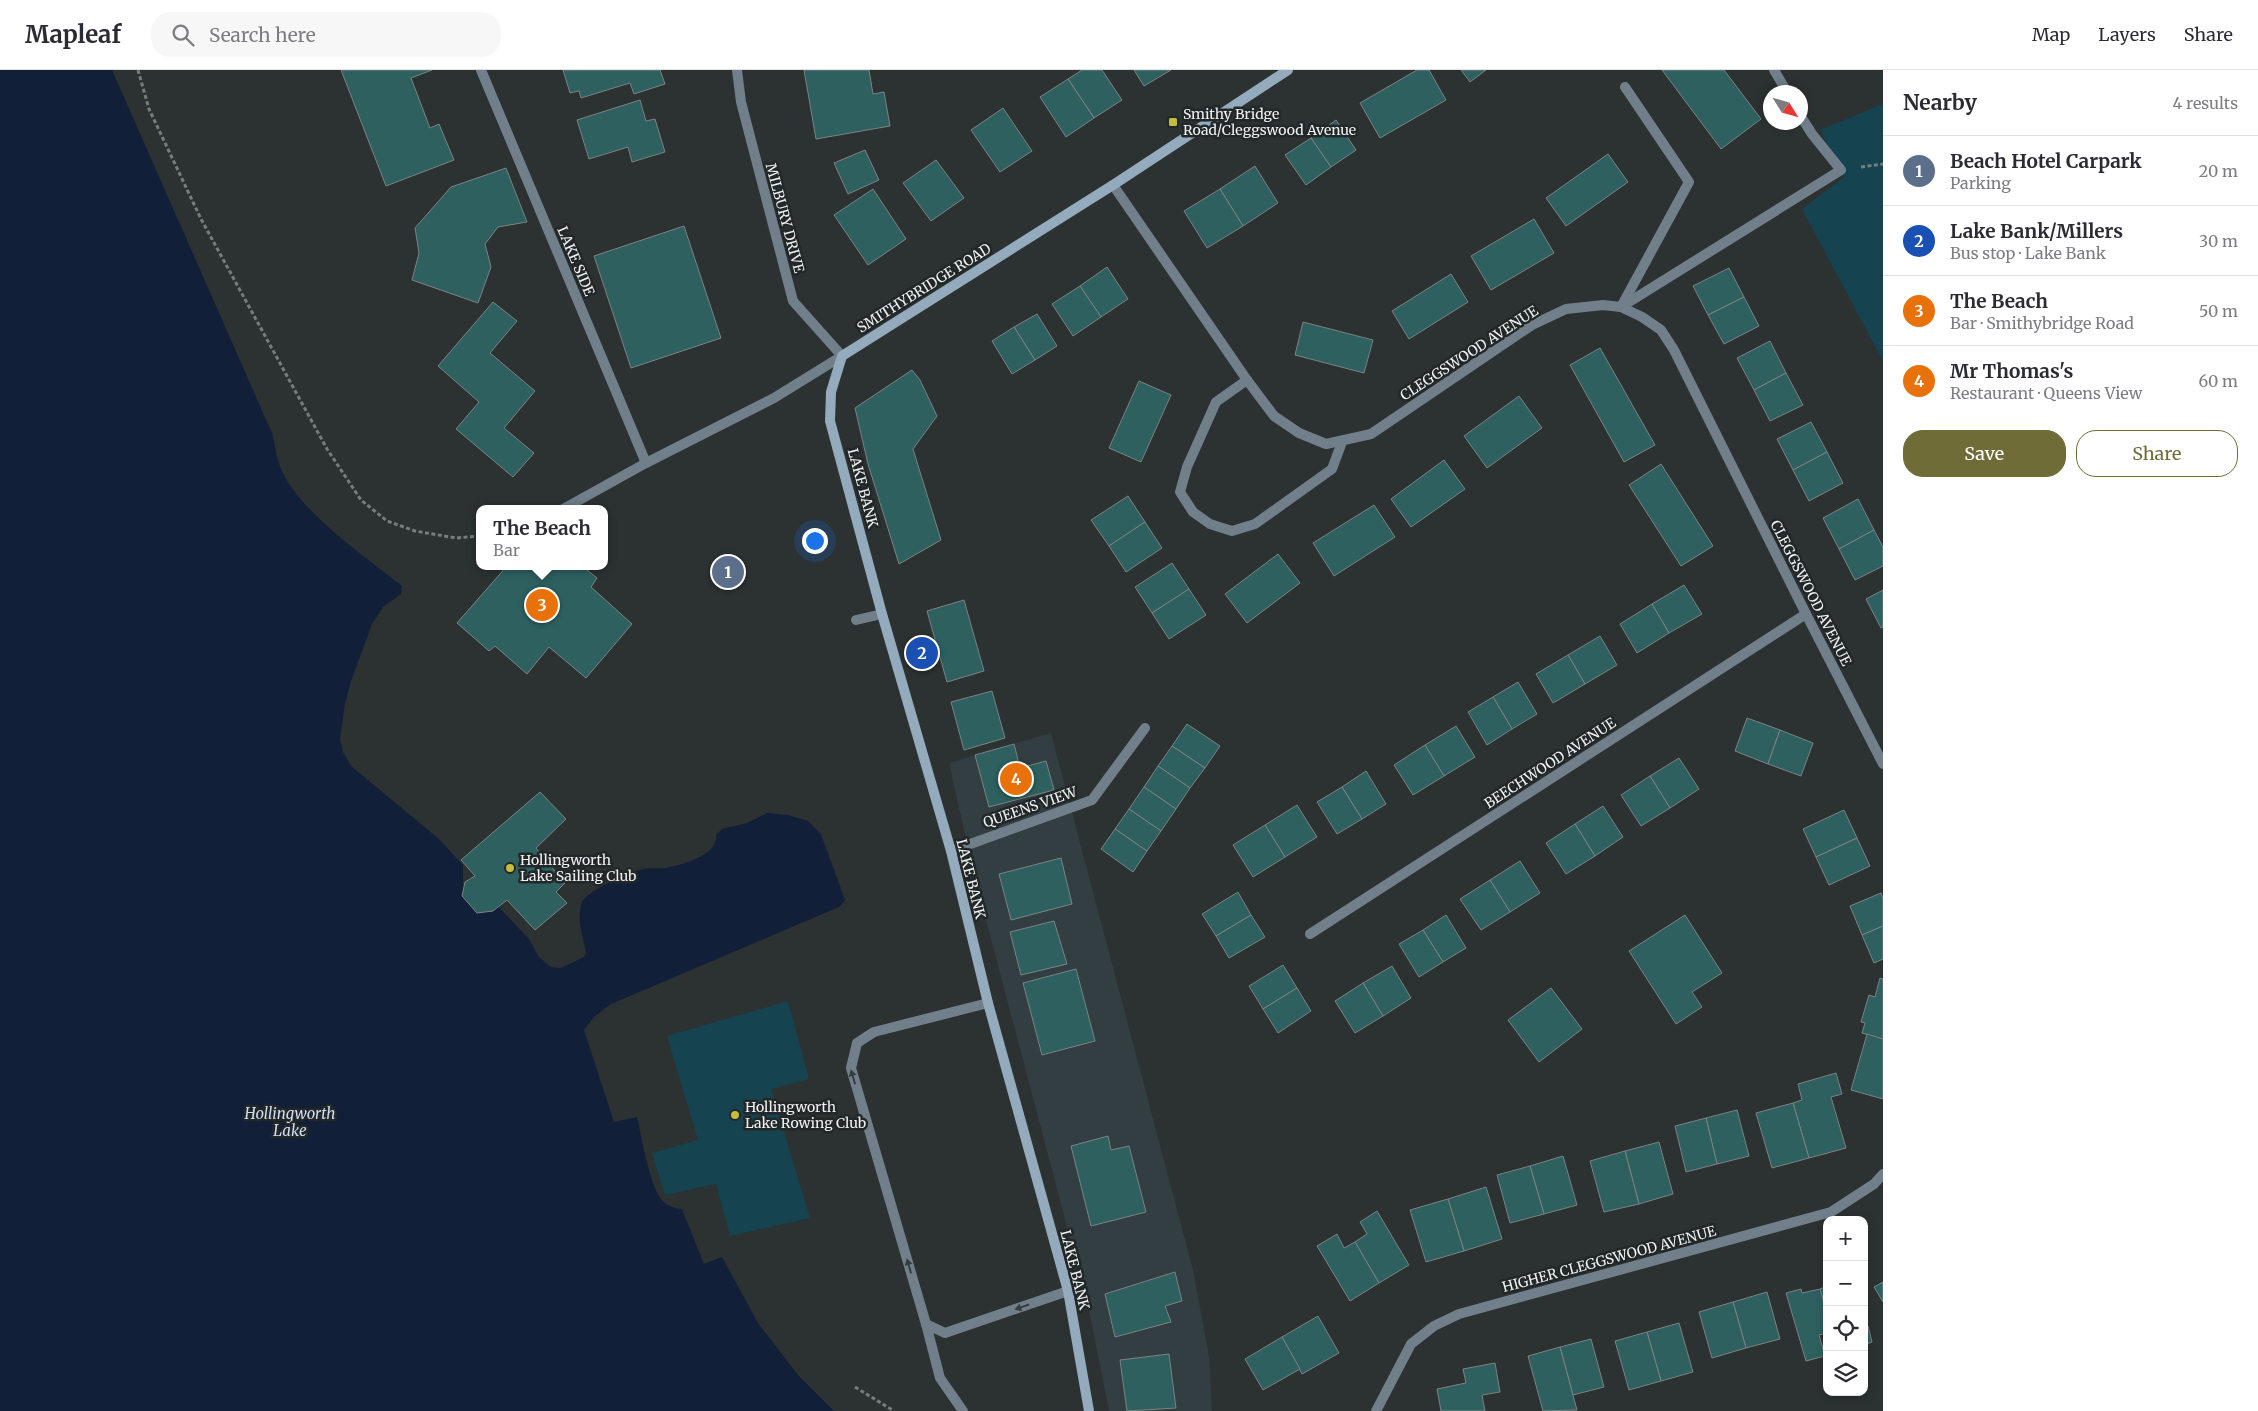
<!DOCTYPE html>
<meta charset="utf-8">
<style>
:root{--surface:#fff;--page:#f7f7f7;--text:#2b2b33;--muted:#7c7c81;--line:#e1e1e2;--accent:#706c38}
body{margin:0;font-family:Merriweather,serif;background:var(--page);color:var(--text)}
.controls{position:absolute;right:15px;bottom:15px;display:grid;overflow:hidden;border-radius:10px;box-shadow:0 2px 8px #0003}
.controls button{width:45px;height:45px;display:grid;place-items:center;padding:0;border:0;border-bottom:1px solid var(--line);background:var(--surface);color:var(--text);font:25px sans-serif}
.compass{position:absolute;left:1763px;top:15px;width:45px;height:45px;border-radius:50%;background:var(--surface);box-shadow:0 2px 8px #0003;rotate:127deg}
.you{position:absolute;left:814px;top:470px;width:18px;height:18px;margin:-12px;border:4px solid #fff;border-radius:50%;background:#1a73e8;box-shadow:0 0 0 8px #1a73e833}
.badge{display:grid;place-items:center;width:32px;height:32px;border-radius:50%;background:var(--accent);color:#fff;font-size:16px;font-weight:700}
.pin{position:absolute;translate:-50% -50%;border:2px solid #fff;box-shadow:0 1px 5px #0006}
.popup{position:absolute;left:476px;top:435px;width:132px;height:65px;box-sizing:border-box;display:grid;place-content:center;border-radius:10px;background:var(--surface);filter:drop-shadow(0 1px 4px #0005);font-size:16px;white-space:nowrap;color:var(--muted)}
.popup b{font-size:19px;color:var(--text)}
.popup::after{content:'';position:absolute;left:50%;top:100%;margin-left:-10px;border:10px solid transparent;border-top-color:var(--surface)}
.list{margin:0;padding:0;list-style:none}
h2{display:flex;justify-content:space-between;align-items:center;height:65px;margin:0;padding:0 20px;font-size:21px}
h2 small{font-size:16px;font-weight:400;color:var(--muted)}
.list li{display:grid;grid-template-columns:32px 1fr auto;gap:15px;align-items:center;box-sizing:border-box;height:70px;padding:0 20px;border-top:1px solid var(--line)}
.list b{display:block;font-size:19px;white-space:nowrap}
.list p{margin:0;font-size:16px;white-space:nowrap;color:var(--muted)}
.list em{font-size:16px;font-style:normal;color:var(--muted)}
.actions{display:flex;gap:10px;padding:15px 20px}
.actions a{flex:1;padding:11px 0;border:1px solid var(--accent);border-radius:20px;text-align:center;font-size:18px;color:var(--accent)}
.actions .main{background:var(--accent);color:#fff}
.icon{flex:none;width:28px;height:28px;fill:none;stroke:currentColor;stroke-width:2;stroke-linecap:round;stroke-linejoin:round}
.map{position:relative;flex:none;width:1883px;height:1341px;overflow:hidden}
header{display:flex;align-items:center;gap:30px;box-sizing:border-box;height:70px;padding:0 25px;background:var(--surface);border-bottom:1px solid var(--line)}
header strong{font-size:24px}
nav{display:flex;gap:28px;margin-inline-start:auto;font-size:18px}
.search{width:350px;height:45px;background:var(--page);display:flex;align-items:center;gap:12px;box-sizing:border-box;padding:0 18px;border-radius:20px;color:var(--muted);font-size:19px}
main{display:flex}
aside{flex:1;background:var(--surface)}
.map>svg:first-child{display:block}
.built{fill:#323e42}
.green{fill:#154450}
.water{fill:#111f39}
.building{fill:#2e6060;stroke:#7c8382}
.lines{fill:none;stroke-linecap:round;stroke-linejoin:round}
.path{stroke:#777c7d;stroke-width:3;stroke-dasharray:4 2.5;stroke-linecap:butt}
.lane{stroke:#707f8a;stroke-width:10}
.street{stroke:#707f8a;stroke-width:10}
.secondary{stroke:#93abbd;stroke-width:10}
.oneway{fill:#363d40}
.poi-dot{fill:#c4bc3d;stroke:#222728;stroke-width:2}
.labels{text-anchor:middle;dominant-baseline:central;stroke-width:5;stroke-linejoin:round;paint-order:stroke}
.poi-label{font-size:14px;fill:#eff2f3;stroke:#222728;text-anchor:start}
.street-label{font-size:14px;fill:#eff2f3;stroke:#222728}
.water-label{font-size:15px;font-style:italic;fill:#d1ddf4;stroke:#222728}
</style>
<header>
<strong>Mapleaf</strong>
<div class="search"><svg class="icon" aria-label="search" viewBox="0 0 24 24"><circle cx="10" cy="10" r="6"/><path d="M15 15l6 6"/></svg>Search here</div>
<nav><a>Map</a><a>Layers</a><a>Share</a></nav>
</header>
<main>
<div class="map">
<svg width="1883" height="1341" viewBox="0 0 1883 1341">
<rect width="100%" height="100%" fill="#2c3132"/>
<polygon class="built" points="1051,663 1193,1200 1209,1286 1212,1341 1109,1341 1089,1240 973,801 949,693"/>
<g class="green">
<polygon points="1883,34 1883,291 1802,139 1844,107 1820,60"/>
<polygon points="788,931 809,1009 771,1019 810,1148 730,1166 716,1114 665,1125 652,1083 698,1070 667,966"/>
</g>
<path class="water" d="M0 0H112L272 363C275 374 276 386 280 396 295 439 367 488 402 516L401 524 383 537 372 554 351 611 345 634 340 669 343 682 351 696 439 769 463 795V817L470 825 493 831 529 869 539 887 551 897 561 898 584 887 586 882C583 866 576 848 582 832 586 822 627 803 639 800 647 797 657 799 666 798 682 795 719 785 716 765L722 759 747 753 767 743 788 745 808 751 821 764 845 830 839 837 611 934 594 947 584 960 614 1052 637 1047C642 1068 649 1113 661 1129 666 1136 674 1138 682 1139L704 1194 722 1187 758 1253 798 1305 834 1341H0Z"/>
<g class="building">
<polygon points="341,0 432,0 411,8 430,58 439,54 454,90 386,116"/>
<polygon points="563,0 660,0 665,14 634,24 630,13 581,28 579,21 570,23"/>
<polygon points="804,0 869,0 873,24 884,22 890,56 816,69"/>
<polygon points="1082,0 1102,0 1122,30 1094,48 1068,9"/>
<polygon points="1134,0 1171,0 1144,16"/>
<polygon points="1417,0 1429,0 1446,30 1380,68 1360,33"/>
<polygon points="1461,0 1486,0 1470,12"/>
<polygon points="1662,0 1724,0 1761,49 1721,79"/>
<polygon points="1068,9 1094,48 1066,67 1040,27"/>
<polygon points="640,30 646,51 655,49 665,82 632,92 628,77 589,89 577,50"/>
<polygon points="1003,38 1032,81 1000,102 971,60"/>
<polygon points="1336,50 1356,80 1331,97 1311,68"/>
<polygon points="1311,68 1331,97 1306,115 1285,85"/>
<polygon points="865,80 879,110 848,124 834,93"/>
<polygon points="1608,84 1628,112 1566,156 1546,128"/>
<polygon points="936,90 964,128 931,151 903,113"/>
<polygon points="1255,96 1278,133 1243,156 1220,119"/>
<polygon points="506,98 527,152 498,157 485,174 491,197 478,233 412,210 419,183 415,158 451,117"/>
<polygon points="873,119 906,169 868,195 834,145"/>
<polygon points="1220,119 1243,156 1207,178 1184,141"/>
<polygon points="1534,149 1554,183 1491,220 1471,186"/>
<polygon points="684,156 721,268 631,298 594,186"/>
<polygon points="1107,197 1128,229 1101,247 1080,216"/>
<polygon points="1729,198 1744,227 1708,245 1693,216"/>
<polygon points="1451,204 1468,232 1409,269 1392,241"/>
<polygon points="1080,216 1101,247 1073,266 1052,234"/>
<polygon points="1744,227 1759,256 1724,274 1708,245"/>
<polygon points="493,232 517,251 490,283 535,321 504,358 534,383 513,407 456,359 479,332 438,296"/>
<polygon points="1037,244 1057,276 1035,290 1014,257"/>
<polygon points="1303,252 1373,270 1364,303 1295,285"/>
<polygon points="1014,257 1035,290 1012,304 992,271"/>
<polygon points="1770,271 1786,303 1754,320 1737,288"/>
<polygon points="1600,278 1655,375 1624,392 1570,295"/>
<polygon points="912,300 920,310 937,346 913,379 941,470 899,494 868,394 855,338"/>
<polygon points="1786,303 1803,335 1770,351 1754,320"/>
<polygon points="1139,311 1171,325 1141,392 1109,378"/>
<polygon points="1519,326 1542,358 1487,398 1464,366"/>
<polygon points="1811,352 1827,382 1793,400 1777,369"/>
<polygon points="1827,382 1843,413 1809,431 1793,400"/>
<polygon points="1444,390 1465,419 1411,457 1391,429"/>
<polygon points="1661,394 1713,476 1681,496 1629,415"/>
<polygon points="1128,426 1145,452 1109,476 1091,450"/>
<polygon points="1858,429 1874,460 1839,479 1823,448"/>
<polygon points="1374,435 1395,467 1334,506 1313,473"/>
<polygon points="1145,452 1162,478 1126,502 1109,476"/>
<polygon points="1874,460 1883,477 1883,496 1855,510 1839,479"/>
<polygon points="1278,484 1300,513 1247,553 1225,524"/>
<polygon points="1172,493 1189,519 1152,543 1135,517"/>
<polygon points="507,496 582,496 597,508 591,517 632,554 586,608 549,577 527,604 495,576 489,581 457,553"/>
<polygon points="1684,515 1702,544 1669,563 1652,534"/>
<polygon points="1189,519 1206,545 1169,569 1152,543"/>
<polygon points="1883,520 1883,557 1881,558 1866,529"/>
<polygon points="964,530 984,601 947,612 927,541"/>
<polygon points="1652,534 1669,563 1637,583 1620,554"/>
<polygon points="1600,566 1617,595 1585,614 1568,585"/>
<polygon points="1568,585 1585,614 1553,633 1536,604"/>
<polygon points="1518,612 1537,644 1512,659 1493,627"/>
<polygon points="992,621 1005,668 964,680 951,632"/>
<polygon points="1493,627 1512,659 1487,675 1468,642"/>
<polygon points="1747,648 1780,660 1768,694 1735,681"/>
<polygon points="1187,654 1220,676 1205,698 1172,676"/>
<polygon points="1456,656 1475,687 1444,706 1425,675"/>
<polygon points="1780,660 1813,673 1801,706 1768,694"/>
<polygon points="1014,674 1020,698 1046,691 1054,720 989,737 975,685"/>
<polygon points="1425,675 1444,706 1413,725 1394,695"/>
<polygon points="1172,676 1205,698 1190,718 1158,696"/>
<polygon points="1679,688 1699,719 1670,738 1650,706"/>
<polygon points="1158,696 1190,718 1176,739 1144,717"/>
<polygon points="1366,701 1386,734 1362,749 1342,717"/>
<polygon points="1650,706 1670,738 1641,756 1621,725"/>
<polygon points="1144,717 1176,739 1161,761 1129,739"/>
<polygon points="1342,717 1362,749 1337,764 1317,732"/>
<polygon points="540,722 566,749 536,778 565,813 556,822 567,833 535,860 507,830 493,841 477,843 462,826 465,812 475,806 461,790"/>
<polygon points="1297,735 1317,767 1285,787 1265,755"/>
<polygon points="1603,736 1623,767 1595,786 1575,754"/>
<polygon points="1129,739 1161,761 1147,781 1115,759"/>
<polygon points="1844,740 1857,768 1816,787 1803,759"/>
<polygon points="1575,754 1595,786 1566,804 1546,773"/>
<polygon points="1265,755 1285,787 1253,807 1233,775"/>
<polygon points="1115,759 1147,781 1133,802 1101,779"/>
<polygon points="1857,768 1870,796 1829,815 1816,787"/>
<polygon points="1061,788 1072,834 1011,850 999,804"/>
<polygon points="1520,791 1540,823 1510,842 1490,810"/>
<polygon points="1490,810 1510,842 1481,860 1460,829"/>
<polygon points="1238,822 1251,845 1216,866 1202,844"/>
<polygon points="1881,823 1883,828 1883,856 1862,865 1850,836"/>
<polygon points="1251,845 1265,867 1229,888 1216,866"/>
<polygon points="1446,845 1466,878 1443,892 1423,860"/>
<polygon points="1685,845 1722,903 1692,922 1702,937 1676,954 1629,881"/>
<polygon points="1054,851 1067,894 1021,905 1010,862"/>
<polygon points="1883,856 1883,889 1874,893 1862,865"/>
<polygon points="1423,860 1443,892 1419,907 1399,874"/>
<polygon points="1283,895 1297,918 1263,939 1249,916"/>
<polygon points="1392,896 1411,928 1383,946 1363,913"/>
<polygon points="1076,899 1095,971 1042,985 1023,913"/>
<polygon points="1880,908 1883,909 1883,969 1862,963 1865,953 1861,952 1869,925 1875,927"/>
<polygon points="1363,913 1383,946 1355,963 1335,931"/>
<polygon points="1297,918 1311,941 1278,963 1263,939"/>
<polygon points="1551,918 1582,959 1539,992 1508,950"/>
<polygon points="1867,964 1883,969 1883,1029 1851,1020"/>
<polygon points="1836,1003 1842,1024 1831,1027 1846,1078 1809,1088 1793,1033 1802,1030 1798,1014"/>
<polygon points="1793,1033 1809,1088 1772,1098 1756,1043"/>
<polygon points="1737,1040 1749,1086 1717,1094 1706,1048"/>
<polygon points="1706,1048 1717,1094 1686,1102 1675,1056"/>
<polygon points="1108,1066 1111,1080 1129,1076 1146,1142 1091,1156 1071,1076"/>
<polygon points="1659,1072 1673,1124 1639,1134 1625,1081"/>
<polygon points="1625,1081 1639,1134 1604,1142 1590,1091"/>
<polygon points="1563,1086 1577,1135 1544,1144 1530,1096"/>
<polygon points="1530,1096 1544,1144 1510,1153 1497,1105"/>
<polygon points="1486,1117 1502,1169 1464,1181 1448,1129"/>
<polygon points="1448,1129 1464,1181 1426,1192 1410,1140"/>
<polygon points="1377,1141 1409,1195 1379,1213 1355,1172 1367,1164 1360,1152"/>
<polygon points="1337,1164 1344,1178 1355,1172 1379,1213 1350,1231 1317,1176"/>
<polygon points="1175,1202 1182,1231 1165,1236 1171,1252 1115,1267 1105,1224"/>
<polygon points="1883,1212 1883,1232 1874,1217"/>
<polygon points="1827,1216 1827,1244 1820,1219"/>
<polygon points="1801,1219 1802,1223 1820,1219 1827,1244 1827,1263 1819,1265 1825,1286 1806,1291 1786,1223"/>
<polygon points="1767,1222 1780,1269 1746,1278 1733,1232"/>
<polygon points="1733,1232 1746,1278 1712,1288 1699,1242"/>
<polygon points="1318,1246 1339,1283 1302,1304 1282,1267"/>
<polygon points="1679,1253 1693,1302 1661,1311 1647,1262"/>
<polygon points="1864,1253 1865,1257 1868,1256 1872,1272 1864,1275"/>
<polygon points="1647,1262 1661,1311 1629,1320 1615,1271"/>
<polygon points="1282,1267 1300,1299 1263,1320 1245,1289"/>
<polygon points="1591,1269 1604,1317 1573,1325 1560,1277"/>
<polygon points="1560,1277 1577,1340 1543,1341 1528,1286"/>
<polygon points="1169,1284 1176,1338 1127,1341 1120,1290"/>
<polygon points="1495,1293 1500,1322 1482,1325 1485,1341 1441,1341 1437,1319 1466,1313 1463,1299"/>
</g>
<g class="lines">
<g class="path">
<polyline points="138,0 149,39 201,149 327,379 361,430 387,451 415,461 456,468 480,466"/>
<polyline points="1861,97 1883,94"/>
<polyline points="855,1317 894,1341"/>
</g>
<g class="lane">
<polyline points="1774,0 1787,22"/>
<polyline points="1621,237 1841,100 1812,64 1800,45"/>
<polyline points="1621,237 1689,112 1625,17"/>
<polyline points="1247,310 1216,332 1187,397 1180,422 1193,442 1210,454 1232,461 1255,454 1332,399 1342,372"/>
<polyline points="988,933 874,962 857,973 851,998 926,1254 945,1263 1068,1221"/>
<polyline points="926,1254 940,1308 963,1341"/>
</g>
<g class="street">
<polyline points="481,0 646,393"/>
<polyline points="1113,115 1247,310 1274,346 1299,363 1326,374 1371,364 1532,255 1566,239 1603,235 1621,237 1642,247 1661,260 1674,280 1806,544 1883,694"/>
<polyline points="563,439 646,393 774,328 842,286 793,231 741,32 737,0"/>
<polyline points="856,550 882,544"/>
<polyline points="951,781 1092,730 1145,658"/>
<polyline points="1310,864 1806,544"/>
<polyline points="1376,1341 1411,1274 1434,1256 1459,1244 1831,1142 1874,1114 1883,1104"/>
</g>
<polyline class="secondary" points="1089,1341 1068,1221 988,933 951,781 882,544 830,351 831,322 842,286 1113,115 1288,0"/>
</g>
<defs><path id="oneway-solid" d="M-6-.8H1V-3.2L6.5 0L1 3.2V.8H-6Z" transform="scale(1.25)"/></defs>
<g class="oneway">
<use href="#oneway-solid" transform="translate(853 1007) rotate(-106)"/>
<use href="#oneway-solid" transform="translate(909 1196) rotate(-106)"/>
<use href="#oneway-solid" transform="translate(1022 1237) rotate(161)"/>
</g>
<g class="poi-dot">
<rect x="1168" y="47" width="10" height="10" rx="2.5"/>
<circle cx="510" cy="798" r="5"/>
<circle cx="735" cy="1045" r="5"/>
</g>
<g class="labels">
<g class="poi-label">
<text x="1183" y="44">Smithy Bridge<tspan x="1183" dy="16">Road/Cleggswood Avenue</tspan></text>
<text x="520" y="790">Hollingworth<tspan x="520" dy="16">Lake Sailing Club</tspan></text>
<text x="745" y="1037">Hollingworth<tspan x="745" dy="16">Lake Rowing Club</tspan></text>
</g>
<g class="street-label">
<text transform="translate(785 148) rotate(75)">MILBURY DRIVE</text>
<text transform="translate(576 191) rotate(67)">LAKE SIDE</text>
<text transform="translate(924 218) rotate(-32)">SMITHYBRIDGE ROAD</text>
<text transform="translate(1469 283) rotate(-33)">CLEGGSWOOD AVENUE</text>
<text transform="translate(863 418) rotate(75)">LAKE BANK</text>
<text transform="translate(1811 523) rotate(63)">CLEGGSWOOD AVENUE</text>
<text transform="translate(1550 693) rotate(-33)">BEECHWOOD AVENUE</text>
<text transform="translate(1030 737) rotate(-19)">QUEENS VIEW</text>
<text transform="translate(971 809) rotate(76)">LAKE BANK</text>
<text transform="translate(1609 1189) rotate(-15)">HIGHER CLEGGSWOOD AVENUE</text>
<text transform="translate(1075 1200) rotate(76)">LAKE BANK</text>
</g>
<g class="water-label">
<text x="290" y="1043">Hollingworth<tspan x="290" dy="17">Lake</tspan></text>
</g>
</g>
</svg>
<div class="controls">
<button>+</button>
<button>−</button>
<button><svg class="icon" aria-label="locate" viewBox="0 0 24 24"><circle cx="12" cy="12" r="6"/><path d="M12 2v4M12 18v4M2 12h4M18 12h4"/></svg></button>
<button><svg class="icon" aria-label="layers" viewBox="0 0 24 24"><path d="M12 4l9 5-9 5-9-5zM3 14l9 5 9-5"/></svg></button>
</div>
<svg class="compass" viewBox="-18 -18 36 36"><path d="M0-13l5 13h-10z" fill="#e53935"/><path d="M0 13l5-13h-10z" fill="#7c7c81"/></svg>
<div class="you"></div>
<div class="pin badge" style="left:728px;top:502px;background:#5c6f8a">1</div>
<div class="pin badge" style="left:922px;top:583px;background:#1a4fb4">2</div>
<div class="pin badge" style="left:542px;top:535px;background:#e8710a">3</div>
<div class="popup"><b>The Beach</b>Bar</div>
<div class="pin badge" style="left:1016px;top:709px;background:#e8710a">4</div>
</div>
<aside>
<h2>Nearby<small>4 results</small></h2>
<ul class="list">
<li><span class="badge" style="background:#5c6f8a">1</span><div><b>Beach Hotel Carpark</b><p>Parking</p></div><em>20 m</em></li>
<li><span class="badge" style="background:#1a4fb4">2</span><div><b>Lake Bank/Millers</b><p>Bus stop · Lake Bank</p></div><em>30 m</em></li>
<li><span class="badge" style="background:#e8710a">3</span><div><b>The Beach</b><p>Bar · Smithybridge Road</p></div><em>50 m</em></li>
<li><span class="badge" style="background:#e8710a">4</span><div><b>Mr Thomas's</b><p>Restaurant · Queens View</p></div><em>60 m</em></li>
</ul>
<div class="actions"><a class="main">Save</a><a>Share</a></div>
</aside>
</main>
